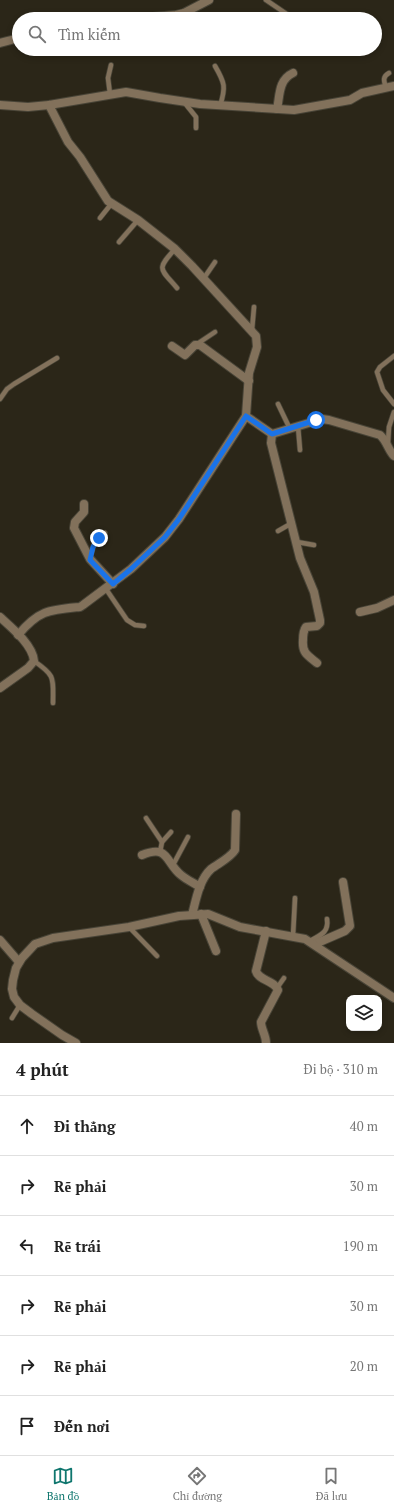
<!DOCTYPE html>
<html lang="vi">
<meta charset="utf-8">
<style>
:root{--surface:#fff;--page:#f6f6f6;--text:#222;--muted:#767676;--line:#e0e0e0;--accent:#0f766e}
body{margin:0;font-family:"PT Serif",serif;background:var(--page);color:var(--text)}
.controls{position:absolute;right:12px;bottom:12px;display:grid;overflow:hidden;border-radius:8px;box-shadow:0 2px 6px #0003}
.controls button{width:36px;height:36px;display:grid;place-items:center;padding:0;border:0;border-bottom:1px solid var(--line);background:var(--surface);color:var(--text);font:20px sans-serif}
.stop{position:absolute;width:12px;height:12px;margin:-9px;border:3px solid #1a73e8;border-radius:50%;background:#fff}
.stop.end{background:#1a73e8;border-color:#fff;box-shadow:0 1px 4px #0008}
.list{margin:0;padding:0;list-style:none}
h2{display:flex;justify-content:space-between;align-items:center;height:52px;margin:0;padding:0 16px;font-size:17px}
h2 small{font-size:13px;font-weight:400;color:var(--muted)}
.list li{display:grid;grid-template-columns:26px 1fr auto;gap:12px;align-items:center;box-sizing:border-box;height:60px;padding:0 16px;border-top:1px solid var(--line)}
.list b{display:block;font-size:15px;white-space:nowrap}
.list em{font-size:13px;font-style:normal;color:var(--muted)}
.icon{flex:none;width:22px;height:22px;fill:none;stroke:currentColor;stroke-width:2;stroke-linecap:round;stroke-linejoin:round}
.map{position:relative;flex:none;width:394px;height:1043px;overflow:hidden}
.search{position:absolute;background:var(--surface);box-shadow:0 2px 6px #0003;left:12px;right:12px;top:12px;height:44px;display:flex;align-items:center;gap:10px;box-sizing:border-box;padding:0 14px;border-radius:22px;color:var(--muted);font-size:15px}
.sheet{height:412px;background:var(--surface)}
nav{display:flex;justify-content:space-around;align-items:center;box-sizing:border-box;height:56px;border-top:1px solid var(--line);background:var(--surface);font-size:11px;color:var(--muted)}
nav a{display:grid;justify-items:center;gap:2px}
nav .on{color:var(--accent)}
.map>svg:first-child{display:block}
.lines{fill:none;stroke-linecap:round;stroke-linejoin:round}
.service-casing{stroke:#484437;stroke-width:6}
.minor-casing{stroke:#484437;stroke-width:10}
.tertiary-casing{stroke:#484437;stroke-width:10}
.service{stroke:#82715b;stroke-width:4.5}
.minor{stroke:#82715b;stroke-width:8}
.tertiary{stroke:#82715b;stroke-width:8}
.route{stroke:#1a73e8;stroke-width:5}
</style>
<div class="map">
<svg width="394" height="1043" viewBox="0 0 394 1043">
<rect width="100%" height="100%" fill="#2b2618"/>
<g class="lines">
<g class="service-casing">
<g id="service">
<polyline points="266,0 294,19"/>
<path d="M215 66C225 83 226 87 220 106"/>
<path d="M386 88C384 81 382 77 389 73"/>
<polyline points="110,94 108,78 111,65"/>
<polyline points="184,102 196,117 196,128"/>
<polyline points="100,218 112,203"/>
<polyline points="119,242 138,220"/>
<path d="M175 249C156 270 160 268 177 288"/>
<polyline points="204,278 215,262"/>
<polyline points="252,330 254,307"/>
<polyline points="197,344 215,332"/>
<polyline points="394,356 380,367 377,372 383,390 394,404"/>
<polyline points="0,399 7,389 14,384 57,358"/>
<polyline points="278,404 290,429"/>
<polyline points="298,426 300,450"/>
<polyline points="388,443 389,427 394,412"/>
<polyline points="278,531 292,523"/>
<polyline points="297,542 314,545"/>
<polyline points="90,558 94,544 105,533"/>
<polyline points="106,589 127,620 135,625 144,626"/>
<path d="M34 661C56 676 53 678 53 703"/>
<polyline points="146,818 162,842"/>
<polyline points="160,852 162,842 171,832"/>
<polyline points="173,865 188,837"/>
<polyline points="129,927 157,956"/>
<polyline points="293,936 295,898"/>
<path d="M310 941C320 935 329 933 327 919"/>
<polyline points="277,988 284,978"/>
<polyline points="12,1018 20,1005"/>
</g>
</g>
<g class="minor-casing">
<g id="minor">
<polyline points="0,105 28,107 49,105 126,92 160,98 200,104 294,110 350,100 362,93 394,86"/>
<path d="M49 105 68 142 80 157 108 201 138 220 175 249 192 266 256 336 257 347 249 373 246 416 272 434 322 419 329 420 380 435C387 441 388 450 394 456"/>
<path d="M277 109C280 96 278 80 293 73"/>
<polyline points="172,346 185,355 195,345 200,345 249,381"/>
<path d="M272 434 271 443 300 558 314 592 320 620V623L317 626 306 627C303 631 303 635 303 640 302 653 307 655 317 663"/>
<polyline points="84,504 84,512 75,522 74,528 90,559 113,584"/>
<polyline points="360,612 377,608 394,600"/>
<path d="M0 617C11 627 33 645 34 661L28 668 0 688"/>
<path d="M18 635C39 610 49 610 80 607L83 605 131 569 165 537 179 519 246 416"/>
<path d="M142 855C169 844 165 862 181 875 187 880 194 883 200 887"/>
<polyline points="201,914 216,951"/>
<path d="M192 915C196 900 199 880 211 869 219 863 230 858 235 850L236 814"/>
<polyline points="0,940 19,962"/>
<polyline points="315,944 345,931 350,926 343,882"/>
<polyline points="76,1043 62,1035 32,1014 20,1005 14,997 12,989 13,980 16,968 22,958 35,944 53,938 129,927 179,916 208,914 240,927 305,939 394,998"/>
<path d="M266 1043C266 1035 261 1029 261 1022L278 990C274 980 259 981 256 971L266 931"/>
</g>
</g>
<g class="tertiary-casing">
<g id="tertiary">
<polyline points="130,19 176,15 184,13 209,0"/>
<polyline points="0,43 19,38"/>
</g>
</g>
<use href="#service" class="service"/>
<use href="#minor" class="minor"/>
<use href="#tertiary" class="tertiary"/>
</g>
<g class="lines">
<polyline class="route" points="99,538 93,547 90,560 113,584 131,569 165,537 179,519 246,416 272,434 316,420"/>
</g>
</svg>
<div class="controls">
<button><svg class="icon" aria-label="layers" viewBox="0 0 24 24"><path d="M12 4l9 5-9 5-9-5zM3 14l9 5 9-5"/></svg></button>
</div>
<div class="stop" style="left:316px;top:420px"></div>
<div class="stop end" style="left:99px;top:538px"></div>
<div class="search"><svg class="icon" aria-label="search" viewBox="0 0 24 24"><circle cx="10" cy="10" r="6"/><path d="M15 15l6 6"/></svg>Tìm kiếm</div>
</div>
<section class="sheet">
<h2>4 phút<small>Đi bộ · 310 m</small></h2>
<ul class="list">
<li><svg class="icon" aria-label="ahead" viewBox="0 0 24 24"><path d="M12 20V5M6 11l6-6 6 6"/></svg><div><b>Đi thẳng</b></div><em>40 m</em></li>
<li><svg class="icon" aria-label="right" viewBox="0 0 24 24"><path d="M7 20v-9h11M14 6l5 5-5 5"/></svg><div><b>Rẽ phải</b></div><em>30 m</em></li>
<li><svg class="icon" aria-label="left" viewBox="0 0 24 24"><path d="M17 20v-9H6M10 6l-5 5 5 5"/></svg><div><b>Rẽ trái</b></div><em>190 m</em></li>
<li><svg class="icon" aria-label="right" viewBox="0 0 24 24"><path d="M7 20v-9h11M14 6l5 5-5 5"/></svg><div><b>Rẽ phải</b></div><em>30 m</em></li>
<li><svg class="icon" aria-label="right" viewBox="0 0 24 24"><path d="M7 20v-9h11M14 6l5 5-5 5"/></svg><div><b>Rẽ phải</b></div><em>20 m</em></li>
<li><svg class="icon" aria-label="arrive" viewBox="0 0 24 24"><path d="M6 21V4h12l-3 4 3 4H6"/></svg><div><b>Đến nơi</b></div></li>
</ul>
</section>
<nav>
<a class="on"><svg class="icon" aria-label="map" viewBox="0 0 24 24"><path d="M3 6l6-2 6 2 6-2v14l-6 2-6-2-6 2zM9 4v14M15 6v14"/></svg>Bản đồ</a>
<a><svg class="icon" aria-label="directions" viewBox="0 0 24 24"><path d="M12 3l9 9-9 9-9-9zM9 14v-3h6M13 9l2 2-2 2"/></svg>Chỉ đường</a>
<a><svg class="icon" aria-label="saved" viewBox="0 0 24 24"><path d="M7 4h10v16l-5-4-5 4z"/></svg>Đã lưu</a>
</nav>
